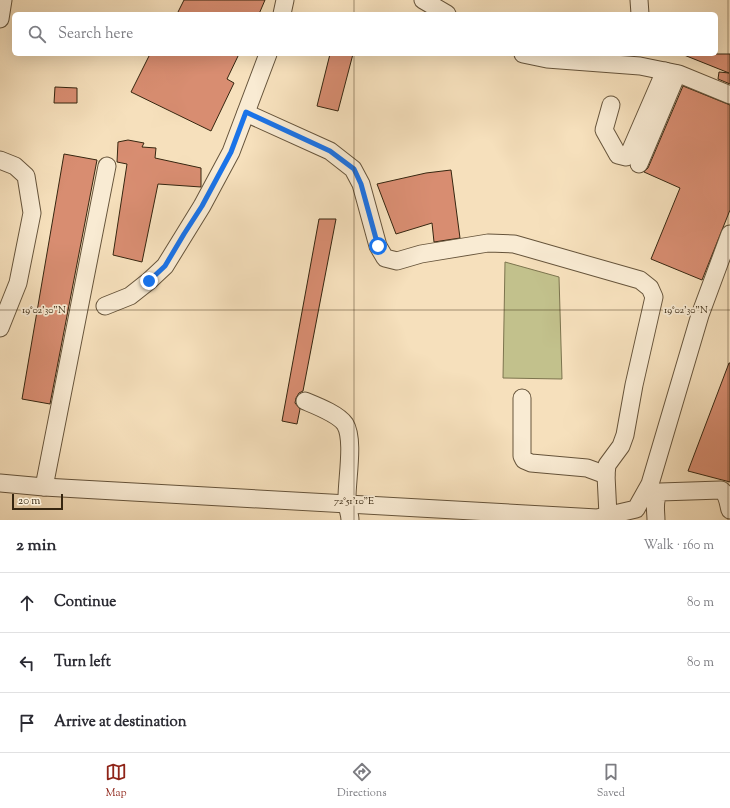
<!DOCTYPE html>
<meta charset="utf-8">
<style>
:root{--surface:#fff;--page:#f7f7f7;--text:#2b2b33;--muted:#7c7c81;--line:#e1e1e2;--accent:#8f2418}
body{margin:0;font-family:"Sorts Mill Goudy",serif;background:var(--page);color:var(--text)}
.scale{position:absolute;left:12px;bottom:10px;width:51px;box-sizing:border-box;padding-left:4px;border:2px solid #362610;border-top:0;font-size:11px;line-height:14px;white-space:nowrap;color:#362610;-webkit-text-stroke:3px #f9ebd3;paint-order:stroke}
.stop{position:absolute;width:12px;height:12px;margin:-9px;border:3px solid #1a73e8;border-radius:50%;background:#fff}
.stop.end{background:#1a73e8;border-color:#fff;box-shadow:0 1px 4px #0008}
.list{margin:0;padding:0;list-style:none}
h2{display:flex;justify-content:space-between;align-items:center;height:52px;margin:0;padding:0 16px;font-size:17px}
h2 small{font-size:13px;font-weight:400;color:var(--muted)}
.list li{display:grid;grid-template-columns:26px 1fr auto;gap:12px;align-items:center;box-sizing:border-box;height:60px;padding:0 16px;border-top:1px solid var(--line)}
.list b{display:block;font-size:15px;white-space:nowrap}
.list em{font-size:13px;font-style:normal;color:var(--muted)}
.icon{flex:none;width:22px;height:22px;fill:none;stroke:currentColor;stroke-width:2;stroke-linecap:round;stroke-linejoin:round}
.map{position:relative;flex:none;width:730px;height:520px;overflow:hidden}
.search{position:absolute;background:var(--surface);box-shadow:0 4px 16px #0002;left:12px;right:12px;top:12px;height:44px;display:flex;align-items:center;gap:10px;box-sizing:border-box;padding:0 14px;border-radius:6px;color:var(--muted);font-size:15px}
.sheet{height:232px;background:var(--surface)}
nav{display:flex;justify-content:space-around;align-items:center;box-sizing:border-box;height:56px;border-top:1px solid var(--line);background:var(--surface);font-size:11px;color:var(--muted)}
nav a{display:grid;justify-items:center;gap:2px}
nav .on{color:var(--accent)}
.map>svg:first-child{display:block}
.green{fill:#c2c18c;stroke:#7c744e}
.building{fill:#d88d71;stroke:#362610}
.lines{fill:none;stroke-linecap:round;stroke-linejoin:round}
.minor-casing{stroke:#66543b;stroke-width:19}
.minor{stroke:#f9ebd3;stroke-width:17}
.route{stroke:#1a73e8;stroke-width:5}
.ticks{fill:none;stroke:#362610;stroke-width:1;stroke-opacity:0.45}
.ticks-label{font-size:10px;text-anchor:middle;fill:#362610;stroke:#f9ebd3;stroke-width:3.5;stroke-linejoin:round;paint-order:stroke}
</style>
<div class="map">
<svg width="730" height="520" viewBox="0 0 730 520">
<rect width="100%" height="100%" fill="#f6e0bc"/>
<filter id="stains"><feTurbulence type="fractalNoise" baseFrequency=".005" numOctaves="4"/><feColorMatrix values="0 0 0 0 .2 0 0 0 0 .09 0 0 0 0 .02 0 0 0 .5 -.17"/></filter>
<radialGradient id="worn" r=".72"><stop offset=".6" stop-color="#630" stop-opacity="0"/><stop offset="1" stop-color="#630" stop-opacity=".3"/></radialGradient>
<polygon class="green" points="505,262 559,277 562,379 503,378"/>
<g class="building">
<polygon points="184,0 265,0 259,14 177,14"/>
<polygon points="150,54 239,54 227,79 234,83 211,131 131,92"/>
<polygon points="330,54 353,54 338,111 317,106"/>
<polygon points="684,54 730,54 730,84 718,79 719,72 729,73 684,55"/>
<polygon points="683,86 730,105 730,210 702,280 651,259 680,188 644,172 648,168"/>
<polygon points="55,87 77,88 77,103 54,103"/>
<polygon points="128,140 144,143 142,147 156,148 155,158 201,168 201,187 158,184 142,262 113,255 127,164 117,162 118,142"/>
<polygon points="64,154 97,160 50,404 22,399"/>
<polygon points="451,170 460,238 434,242 432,223 396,234 377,184 426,173"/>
<polygon points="319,219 336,219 303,391 299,393 296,398 295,403 300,409 297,424 282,421"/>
<polygon points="729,363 730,363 730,482 688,471"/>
</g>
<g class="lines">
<g class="minor-casing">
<g id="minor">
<polyline points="423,0 447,14"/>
<polyline points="639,0 640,14"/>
<polyline points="282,14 285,0"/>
<polyline points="0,19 3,0"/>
<polyline points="523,54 547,59 640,66 679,74 730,95"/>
<polyline points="611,105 604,130 618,155 626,157 629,154 665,71"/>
<polyline points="246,113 330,151 353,169 361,184 378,246 385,258 397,261 421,254 488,243 514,244 640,280 650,288 654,297 634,385 625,435 621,446 607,465 606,475 608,515"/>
<polyline points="0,160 15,166 26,176 32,213 18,283 0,328"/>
<polyline points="639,164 677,74"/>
<polyline points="105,306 130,296 149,281 165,266 202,206 231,152 268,54"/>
<polyline points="522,398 522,456 524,460 531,463 587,468 606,475"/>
<path d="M305 401C317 406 338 414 345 424 355 440 346 483 347 502 347 508 350 514 350 520"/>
<polyline points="0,483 44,487 597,518 636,509 650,484 700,315 730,234"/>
<polyline points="44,487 107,166"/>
<path d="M656 520C656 511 653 499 660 492L721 490C728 494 728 503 730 510"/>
</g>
</g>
<use href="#minor" class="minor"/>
</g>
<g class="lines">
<polyline class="route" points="149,281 165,266 184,234 202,206 231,152 246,112 330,151 354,169 361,184 378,246"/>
</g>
<path class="ticks" d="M354 0V14M728 0V520M354 54V520M0 310H730"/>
<g class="ticks-label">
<text x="44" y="313">19°02'30"N</text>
<text x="686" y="313">19°02'30"N</text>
<text x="354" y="504">72°51'10"E</text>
</g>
<rect width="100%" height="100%" filter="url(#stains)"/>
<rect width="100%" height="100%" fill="url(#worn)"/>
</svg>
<div class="scale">20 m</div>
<div class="stop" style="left:378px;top:246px"></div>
<div class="stop end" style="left:149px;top:281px"></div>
<div class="search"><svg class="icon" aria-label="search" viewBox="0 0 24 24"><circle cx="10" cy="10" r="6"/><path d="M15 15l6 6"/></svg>Search here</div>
</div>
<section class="sheet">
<h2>2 min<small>Walk · 160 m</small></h2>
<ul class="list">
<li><svg class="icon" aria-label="ahead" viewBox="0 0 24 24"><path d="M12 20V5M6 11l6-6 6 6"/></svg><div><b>Continue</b></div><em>80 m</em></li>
<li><svg class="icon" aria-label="left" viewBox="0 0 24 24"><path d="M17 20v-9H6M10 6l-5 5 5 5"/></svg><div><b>Turn left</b></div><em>80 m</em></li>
<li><svg class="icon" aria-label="arrive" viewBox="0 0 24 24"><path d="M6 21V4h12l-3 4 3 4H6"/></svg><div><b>Arrive at destination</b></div></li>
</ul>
</section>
<nav>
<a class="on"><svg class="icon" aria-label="map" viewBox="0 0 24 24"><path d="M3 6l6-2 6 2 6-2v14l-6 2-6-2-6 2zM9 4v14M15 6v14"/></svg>Map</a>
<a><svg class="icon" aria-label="directions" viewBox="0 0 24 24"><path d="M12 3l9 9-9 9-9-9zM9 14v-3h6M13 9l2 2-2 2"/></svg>Directions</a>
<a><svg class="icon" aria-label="saved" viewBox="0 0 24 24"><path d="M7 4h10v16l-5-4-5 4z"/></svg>Saved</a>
</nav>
